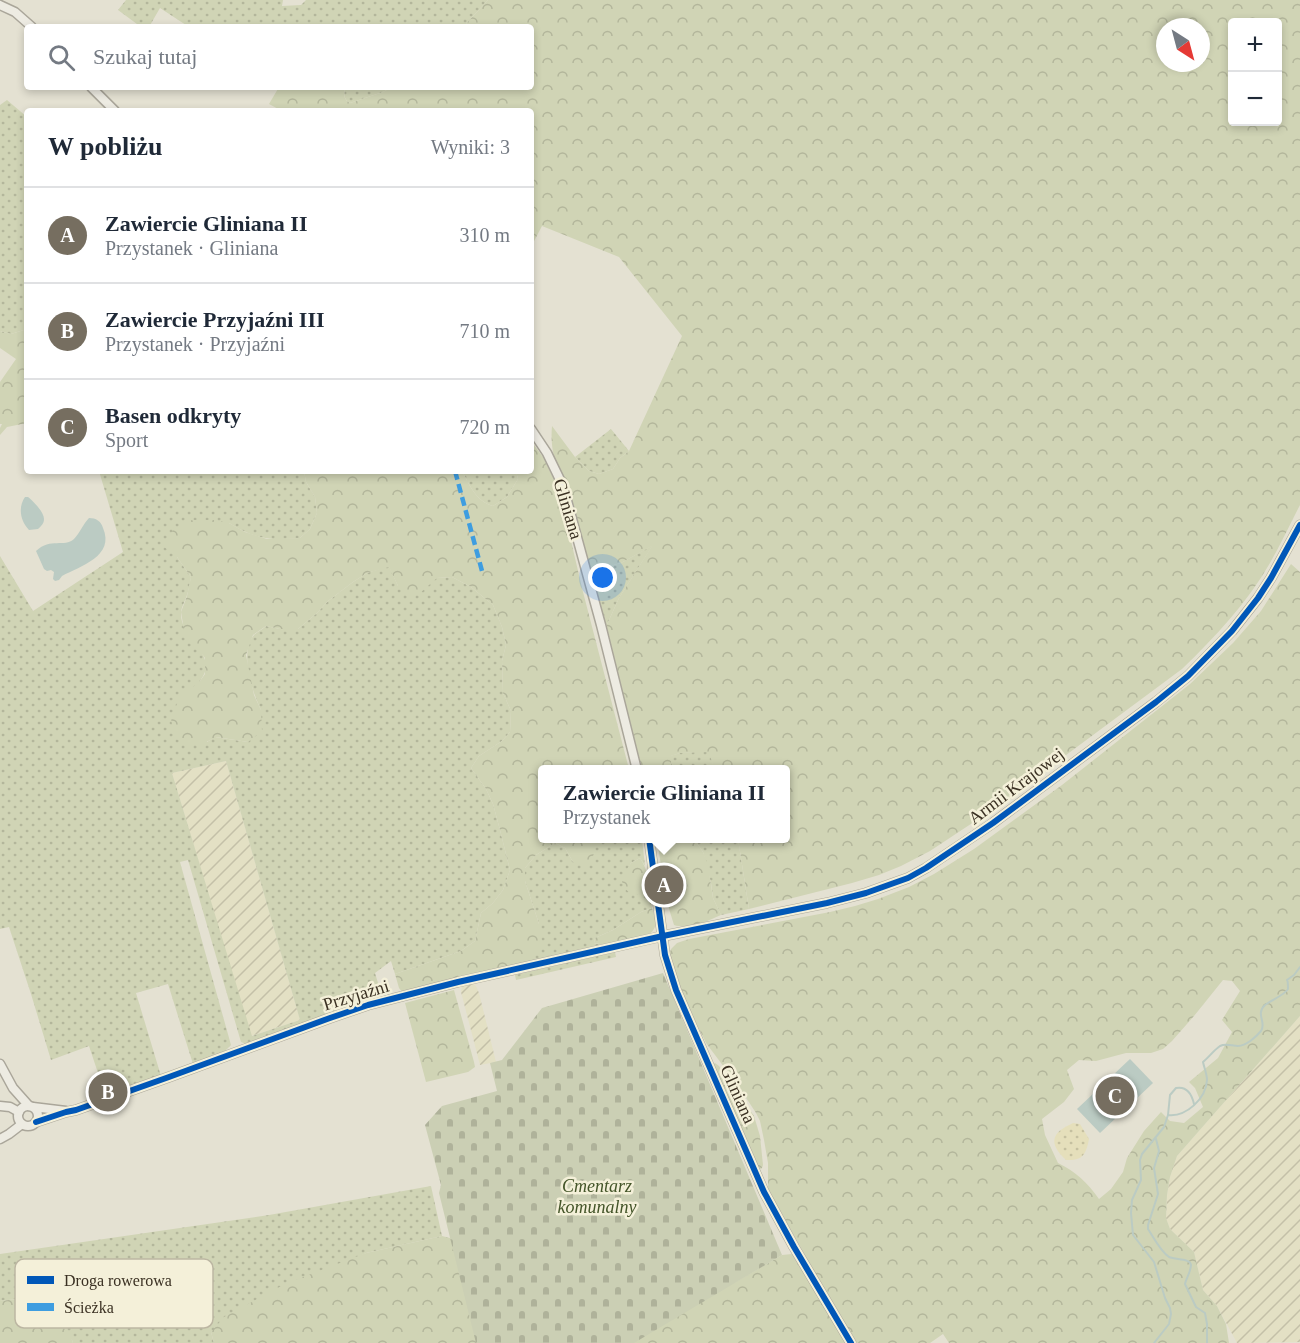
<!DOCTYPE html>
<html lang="pl">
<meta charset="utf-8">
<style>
:root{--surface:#fff;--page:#f6f6f7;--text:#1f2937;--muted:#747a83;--line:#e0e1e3;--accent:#766e60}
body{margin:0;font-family:"Times New Roman",serif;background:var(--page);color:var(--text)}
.controls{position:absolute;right:18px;top:18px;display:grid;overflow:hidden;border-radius:6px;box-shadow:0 3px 9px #0003}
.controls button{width:54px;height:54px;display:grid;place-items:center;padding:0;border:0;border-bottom:2px solid var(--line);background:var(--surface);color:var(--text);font:30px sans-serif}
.compass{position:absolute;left:1156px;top:18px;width:54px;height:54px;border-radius:50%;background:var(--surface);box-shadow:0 3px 9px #0003;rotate:144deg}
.you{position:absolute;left:603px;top:578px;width:21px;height:21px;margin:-15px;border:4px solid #fff;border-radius:50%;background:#1a73e8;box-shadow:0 0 0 9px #1a73e833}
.badge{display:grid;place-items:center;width:39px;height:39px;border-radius:50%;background:var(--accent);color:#fff;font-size:20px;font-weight:700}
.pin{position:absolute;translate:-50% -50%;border:3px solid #fff;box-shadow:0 2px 6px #0006}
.popup{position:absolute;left:538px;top:765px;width:252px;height:78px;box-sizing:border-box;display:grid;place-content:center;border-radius:6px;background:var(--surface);filter:drop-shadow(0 2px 4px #0005);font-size:20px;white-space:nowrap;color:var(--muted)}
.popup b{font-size:22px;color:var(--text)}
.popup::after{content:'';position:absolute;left:50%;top:100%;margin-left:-12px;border:12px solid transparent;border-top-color:var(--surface)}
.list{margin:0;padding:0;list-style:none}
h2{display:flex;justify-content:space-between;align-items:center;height:78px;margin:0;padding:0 24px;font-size:26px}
h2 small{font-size:20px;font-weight:400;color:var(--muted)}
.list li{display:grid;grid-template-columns:39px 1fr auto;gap:18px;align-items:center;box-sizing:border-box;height:96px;padding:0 24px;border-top:2px solid var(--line)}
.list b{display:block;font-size:22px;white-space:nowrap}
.list p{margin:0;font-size:20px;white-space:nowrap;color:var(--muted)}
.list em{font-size:20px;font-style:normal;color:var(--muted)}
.icon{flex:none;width:33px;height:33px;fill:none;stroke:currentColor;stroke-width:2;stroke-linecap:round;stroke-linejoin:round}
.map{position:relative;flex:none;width:1300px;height:1343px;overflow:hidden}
.search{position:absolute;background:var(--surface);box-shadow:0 3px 9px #0003;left:24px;top:24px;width:510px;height:66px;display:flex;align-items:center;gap:15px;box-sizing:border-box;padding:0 21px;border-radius:6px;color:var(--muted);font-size:22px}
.panel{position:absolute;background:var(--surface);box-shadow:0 3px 9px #0003;left:24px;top:108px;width:510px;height:366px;border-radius:6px}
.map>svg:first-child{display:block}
.farmland{fill:url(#farmland-furrows)}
.grass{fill:url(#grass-dots);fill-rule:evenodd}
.forest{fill:url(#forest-crowns);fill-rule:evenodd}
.sand{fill:url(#sand-dots)}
.cemetery{fill:url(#cemetery-stones)}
.water{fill:#bbcbc3}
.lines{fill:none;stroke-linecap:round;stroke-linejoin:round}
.stream{stroke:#bbcbc3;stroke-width:2}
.tertiary-casing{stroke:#aaa69a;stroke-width:11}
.tertiary{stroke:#edebe2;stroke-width:8}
.quiet{stroke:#3e9de0;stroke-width:4.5;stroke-dasharray:9 4.5;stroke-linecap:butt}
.cycleway-casing{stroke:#f4f0d9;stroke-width:10}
.cycleway{stroke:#0057b8;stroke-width:6}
.labels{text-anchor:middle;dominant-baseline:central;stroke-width:5;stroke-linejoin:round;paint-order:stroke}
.street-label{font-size:18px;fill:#3a3022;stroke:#f4f0d9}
.park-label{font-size:18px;font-style:italic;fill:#445529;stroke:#f4f0d9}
.key{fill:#f4f0d9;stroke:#bcb6a2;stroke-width:1.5}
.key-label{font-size:16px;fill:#3a3022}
</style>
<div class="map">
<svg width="1300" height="1343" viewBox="0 0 1300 1343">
<defs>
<pattern id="farmland-furrows" width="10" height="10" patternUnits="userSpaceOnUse" patternTransform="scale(1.5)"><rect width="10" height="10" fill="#e3e0c4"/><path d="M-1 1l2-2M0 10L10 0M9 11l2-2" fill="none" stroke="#c4c0a8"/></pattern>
<pattern id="grass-dots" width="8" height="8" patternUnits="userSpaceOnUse" patternTransform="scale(1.5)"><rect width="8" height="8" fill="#d0d4b5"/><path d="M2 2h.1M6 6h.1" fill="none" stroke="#b3b69b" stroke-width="1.8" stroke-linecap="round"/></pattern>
<pattern id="forest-crowns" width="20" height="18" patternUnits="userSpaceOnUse" patternTransform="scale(1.5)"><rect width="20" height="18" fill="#d0d4b5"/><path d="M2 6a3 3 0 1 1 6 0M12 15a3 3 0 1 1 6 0" fill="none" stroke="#b3b69b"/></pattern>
<pattern id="sand-dots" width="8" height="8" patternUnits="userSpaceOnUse" patternTransform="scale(1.5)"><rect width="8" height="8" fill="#e5dfbb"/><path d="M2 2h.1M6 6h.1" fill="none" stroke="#c5c0a0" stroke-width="1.8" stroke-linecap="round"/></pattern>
<pattern id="cemetery-stones" width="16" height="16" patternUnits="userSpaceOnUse" patternTransform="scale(1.5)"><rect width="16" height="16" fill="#cbcfb4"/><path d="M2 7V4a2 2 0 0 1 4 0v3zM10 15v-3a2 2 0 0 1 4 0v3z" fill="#afb29a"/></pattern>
</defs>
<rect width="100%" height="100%" fill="#e4e1d2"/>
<g class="farmland">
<polygon points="226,761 300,1020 251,1036 172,773"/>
<polygon points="471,982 476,986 479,993 496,1062 480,1065 461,992 462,986"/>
<polygon points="1300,1016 1300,1342 1237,1343 1217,1306 1203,1290 1194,1252 1170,1229 1166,1218 1167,1195 1170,1177 1177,1156"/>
</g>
<g class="grass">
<path d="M126 0H283L282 6 301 5 306 0H488L463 27H340C331 24 324 23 316 27H189L160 8 149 27H141L118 10Z"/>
<path d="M345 87H392L383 92 350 103C343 99 344 94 345 87Z"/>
<polygon points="7,100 27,117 27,329 11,334 0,331 0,105"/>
<polygon points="611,429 629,451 620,458 613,469 599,474 589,471 575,457"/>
<path d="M99 471H304L306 482 315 497 317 513 310 529 300 538C270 541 255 539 229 523L177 557 191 577C190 583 189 589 187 595 185 601 181 608 181 613 180 640 221 654 200 681L207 742 215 737 248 742 261 710C252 691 239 653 254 635 257 632 263 629 266 626L280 629H298L317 613 328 601 353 582 367 573 389 566 398 586 437 578 452 577 471 587 493 605 502 627 506 645 502 661 503 693 511 711 510 732 502 741 479 756 471 768 486 789 493 804 500 830 510 870 503 890 493 903 481 913 475 941 461 951 395 974 391 961 375 973 381 993 369 1000 246 1044 241 1042 188 860 180 862 231 1045 225 1051 193 1064 168 984 136 993 161 1076 105 1094 89 1046 51 1060 31 994 9 927 0 929V556L33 611 123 552ZM226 761 300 1020 252 1036 172 773Z"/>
<path d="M462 471H516L518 479 507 497 493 506C476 501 470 486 462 471Z"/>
<polygon points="653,545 619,598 605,629 591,571 621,563"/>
<polygon points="710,751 714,769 675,769 671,763 670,756 680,753"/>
<polygon points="595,839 642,839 645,866 640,858 631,863 627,871 647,889 649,882 652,908 641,912 613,930 595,938 594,943 602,945 517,966 539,924 525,881 525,868 536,855 555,843 565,848 573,862 595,853"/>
<polygon points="694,839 738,839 749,909 721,915 713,898 711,883 703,852"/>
<polygon points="615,952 616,957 516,980 515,975"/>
<polygon points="431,1186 442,1236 366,1253 211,1332 214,1343 73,1343 72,1340 17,1299 0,1301 0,1254 269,1215"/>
</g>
<g class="forest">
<path d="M488 0H1300V505C1290 524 1281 544 1270 563 1247 603 1215 637 1182 669L992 810 930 851 901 866 879 875 852 883 749 909 738 839 786 838V770L714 769 709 752 680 753 671 756V763L675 769H642L605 629 619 598 652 546 621 563 591 571C585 550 580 528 573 507 562 477 549 459 552 426L575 457 589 471 599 474 613 469 620 458 629 451 682 336 619 257 542 226 531 247V111H282L269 104 279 87H345C344 94 343 99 350 103L383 92 392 87H531V27H463ZM1232 22H1278V122H1232ZM1165 27H1201V63H1165Z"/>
<polygon points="27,329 27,423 7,427 0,435 0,428 2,424 0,424 0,382 16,359 0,348 0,331 11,334"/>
<path d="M531 441 543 457 559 490 583 592 629 769 542 770V838L595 839V853L587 864 573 862 565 848 555 843 536 855 525 868V881L539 924 542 943 531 958 517 966 402 992 399 988 395 974 461 951 475 941 481 913 493 903 503 890 510 870 500 830 493 804 486 789 471 768 479 756 502 741 510 732 511 711 503 693 502 661 506 645 502 627 493 605 471 587 452 577 437 578 420 593 406 595 398 586 389 567 367 573 353 582 328 601 317 613 298 629H280L266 626 253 635 246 655 254 695 261 710 262 731 248 742 216 737C200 747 190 745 174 738L171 718 179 699 200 681 205 674V658L184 630 181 612 187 596 191 577 177 557 163 546 173 530 187 521 193 520H214L229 523 245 532 267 539 300 538 310 529 317 513 315 497 306 482 304 471H462C470 486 476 501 493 506L507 497 518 479 516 471H531Z"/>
<path d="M1291 564 1300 572V1016L1177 1156 1170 1177 1167 1195 1166 1218 1170 1229 1194 1252 1203 1290 1217 1306 1226 1324 1229 1343H949L943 1334 930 1343H857L811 1266 768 1189V1163L764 1140 760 1121 756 1113 739 1087 706 1043 679 988 669 955 671 949 677 943 689 939 830 912 855 906 878 899 909 887 934 874 974 849 1062 785 1190 684 1233 643 1261 611ZM1223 980 1232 981 1240 991 1222 1020 1232 1032 1218 1058 1189 1082 1195 1088 1203 1107 1184 1123 1170 1121 1161 1112 1144 1131 1127 1158 1123 1172 1111 1189 1099 1199C1088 1183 1075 1171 1058 1163L1045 1135 1042 1119 1064 1102 1074 1089 1067 1070 1079 1060 1096 1061 1126 1053H1151L1163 1049 1172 1041 1194 1016Z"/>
<path d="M657 839H694L703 852 708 865 713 898 721 915C708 921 688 930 674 925L666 899Z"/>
<path d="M640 858C663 894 628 909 621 878L631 863Z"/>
<path d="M652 908C655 918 659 925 651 933 633 938 612 948 594 943L595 938 613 930 641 912Z"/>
<polygon points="454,990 474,1062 475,1067 468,1072 426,1082 405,1003"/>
<polygon points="715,1063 719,1066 754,1116 760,1136 763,1165 762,1168 760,1169 757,1165 714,1067 713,1064"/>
<polygon points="454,1228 734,1283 782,1255 792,1254 846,1343 214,1343 211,1332 224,1317 285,1284 366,1253 442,1236 450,1238"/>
<polygon points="17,1299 53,1312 72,1340 73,1343 0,1343 0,1301"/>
</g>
<path class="sand" d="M1073 1123 1080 1124 1089 1139C1086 1154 1083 1161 1066 1160 1048 1143 1051 1133 1073 1123Z"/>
<polygon class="cemetery" points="663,973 782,1255 634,1343 476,1343 439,1193 441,1185 425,1125 442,1106 497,1091 490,1063 502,1060 542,1008"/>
<g class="water">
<path d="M25 497H28C33 501 44 512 44 519 44 524 41 526 38 529L29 530C20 521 18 507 25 497Z"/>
<path d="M89 518C96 518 101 521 103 528 115 556 81 566 62 576L59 580 55 581 53 579 54 572 51 570 47 571 44 569 36 551C51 537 64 548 74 539 80 533 83 524 89 518Z"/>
<polygon points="1130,1059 1153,1083 1100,1133 1077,1109"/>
</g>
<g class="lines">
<g class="stream">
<path d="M1168 1115 1170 1095 1176 1088C1187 1086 1192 1095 1194 1104"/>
<path d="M1156 1139 1159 1151 1154 1168 1158 1194 1148 1225V1229C1154 1238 1160 1251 1169 1257 1176 1260 1190 1258 1191 1265 1191 1271 1186 1279 1185 1284L1196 1307 1205 1313 1207 1324V1343"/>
<path d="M1154 1343 1169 1324 1171 1314 1170 1308 1165 1298 1154 1262 1133 1235 1131 1213 1132 1200 1141 1180 1140 1160 1142 1154 1164 1127 1168 1115C1186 1117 1206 1099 1207 1080 1207 1074 1204 1067 1203 1062 1209 1057 1214 1050 1220 1046 1226 1043 1232 1046 1238 1046 1246 1046 1256 1037 1261 1031 1267 1023 1255 1014 1265 1005 1270 1001 1286 994 1288 989 1288 988 1288 981 1287 980L1294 975 1300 967"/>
</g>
<g class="tertiary-casing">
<g id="tertiary">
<polyline points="0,5 15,12 32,27"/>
<polyline points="91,87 115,111"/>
<polyline points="531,429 547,453 563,486 601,625 637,770"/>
<polyline points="649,838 665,955 676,990 764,1192 794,1247 851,1343"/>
<polyline points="0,1064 13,1088 29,1106"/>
<circle cx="28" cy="1116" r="10"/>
<polyline points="0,1106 10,1107 19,1112"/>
<polyline points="33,1107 66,1111"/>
<polyline points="36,1122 66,1112 76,1110 169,1077 330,1018 368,1005 458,982 663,936 827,903 866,893 908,878 926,868 993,823 1156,702 1188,676 1232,631 1258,598 1271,578 1300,525"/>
<polyline points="0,1139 9,1134 22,1124"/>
</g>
</g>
<use href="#tertiary" class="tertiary"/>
<polyline class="quiet" points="455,471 482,571"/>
<g class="cycleway-casing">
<g id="cycleway">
<polyline points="649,838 665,955 676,990 764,1192 794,1247 851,1343"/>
<polyline points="36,1122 66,1112 76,1110 169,1077 330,1018 368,1005 458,982 663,936 827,903 866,893 908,878 926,868 993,823 1156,702 1188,676 1232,631 1258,598 1271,578 1300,525"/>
</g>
</g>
<use href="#cycleway" class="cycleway"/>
</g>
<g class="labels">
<g class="street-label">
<text transform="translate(568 509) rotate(73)">Gliniana</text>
<text transform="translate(1016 786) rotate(-37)">Armii Krajowej</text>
<text transform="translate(356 995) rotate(-17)">Przyjaźni</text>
<text transform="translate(738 1094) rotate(66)">Gliniana</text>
</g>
<g class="park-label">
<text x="597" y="1186">Cmentarz<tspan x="597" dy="21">komunalny</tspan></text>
</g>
</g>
<rect x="15" y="1259" width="198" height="69" rx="9" class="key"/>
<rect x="27" y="1276" width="27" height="8" fill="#0057b8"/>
<rect x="27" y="1303" width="27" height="8" fill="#3e9de0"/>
<g class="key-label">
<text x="64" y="1286">Droga rowerowa</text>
<text x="64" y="1313">Ścieżka</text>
</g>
</svg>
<div class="controls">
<button>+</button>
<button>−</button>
</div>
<svg class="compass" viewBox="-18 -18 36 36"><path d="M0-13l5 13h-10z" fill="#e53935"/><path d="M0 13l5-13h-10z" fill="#747a83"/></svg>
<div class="you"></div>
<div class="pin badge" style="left:664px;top:885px">A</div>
<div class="popup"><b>Zawiercie Gliniana II</b>Przystanek</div>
<div class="pin badge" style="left:108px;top:1092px">B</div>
<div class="pin badge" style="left:1115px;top:1096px">C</div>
<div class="search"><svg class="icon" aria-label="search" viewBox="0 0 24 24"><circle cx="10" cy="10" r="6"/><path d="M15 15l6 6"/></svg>Szukaj tutaj</div>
<section class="panel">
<h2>W pobliżu<small>Wyniki: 3</small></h2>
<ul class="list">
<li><span class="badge">A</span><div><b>Zawiercie Gliniana II</b><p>Przystanek · Gliniana</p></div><em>310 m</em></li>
<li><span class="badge">B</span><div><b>Zawiercie Przyjaźni III</b><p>Przystanek · Przyjaźni</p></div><em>710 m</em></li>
<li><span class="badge">C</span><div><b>Basen odkryty</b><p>Sport</p></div><em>720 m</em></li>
</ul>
</section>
</div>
